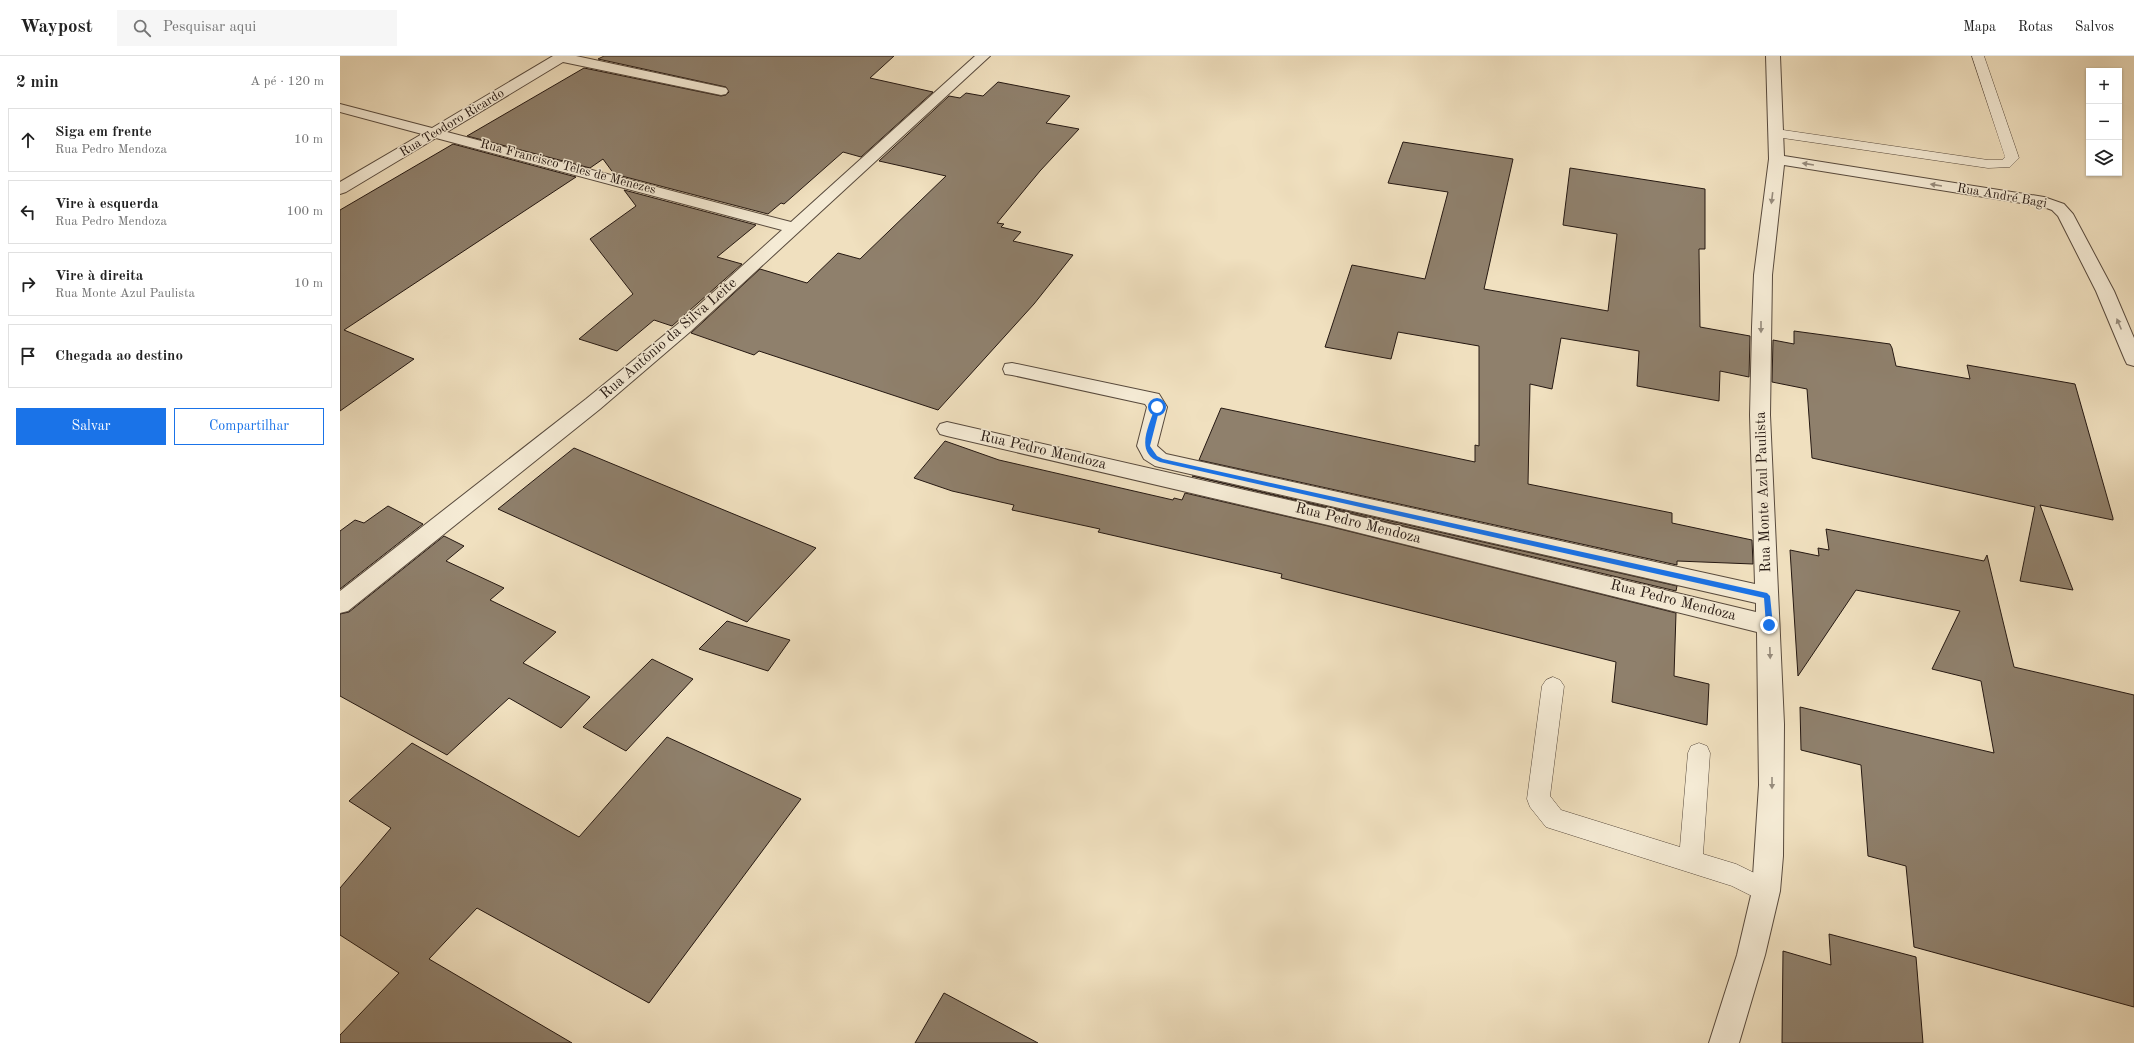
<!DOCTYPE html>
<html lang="pt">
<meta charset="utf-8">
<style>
:root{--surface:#fff;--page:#f6f6f6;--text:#222;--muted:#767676;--line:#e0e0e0;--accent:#1a73e8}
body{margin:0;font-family:"Old Standard TT",serif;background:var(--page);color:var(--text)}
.controls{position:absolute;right:12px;top:12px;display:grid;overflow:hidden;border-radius:0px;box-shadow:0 1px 3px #0004}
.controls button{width:36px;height:36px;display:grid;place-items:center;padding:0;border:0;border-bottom:1px solid var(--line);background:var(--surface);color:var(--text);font:20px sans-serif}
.stop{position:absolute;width:12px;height:12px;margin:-9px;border:3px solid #1a73e8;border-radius:50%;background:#fff}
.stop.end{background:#1a73e8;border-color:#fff;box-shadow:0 1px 4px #0008}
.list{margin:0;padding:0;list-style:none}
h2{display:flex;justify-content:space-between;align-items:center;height:52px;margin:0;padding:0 16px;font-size:17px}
h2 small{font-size:13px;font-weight:400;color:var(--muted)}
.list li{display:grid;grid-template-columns:26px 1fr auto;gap:12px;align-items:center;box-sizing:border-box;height:64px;margin:0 8px 8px;padding:0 8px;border:1px solid var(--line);border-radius:0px}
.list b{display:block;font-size:15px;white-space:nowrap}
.list p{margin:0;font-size:13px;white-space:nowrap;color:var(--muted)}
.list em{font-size:13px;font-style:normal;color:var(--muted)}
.actions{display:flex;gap:8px;padding:12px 16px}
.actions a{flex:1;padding:9px 0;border:1px solid var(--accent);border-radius:0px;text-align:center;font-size:14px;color:var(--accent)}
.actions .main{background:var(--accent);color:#fff}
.icon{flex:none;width:22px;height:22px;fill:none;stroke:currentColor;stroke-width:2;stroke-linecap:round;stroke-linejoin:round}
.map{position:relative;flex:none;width:1794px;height:987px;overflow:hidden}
header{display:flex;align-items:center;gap:24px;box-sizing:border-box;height:56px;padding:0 20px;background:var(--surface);border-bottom:1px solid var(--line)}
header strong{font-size:19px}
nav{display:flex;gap:22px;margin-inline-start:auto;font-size:14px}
.search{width:280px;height:36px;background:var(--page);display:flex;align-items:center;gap:10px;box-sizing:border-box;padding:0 14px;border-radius:0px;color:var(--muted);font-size:15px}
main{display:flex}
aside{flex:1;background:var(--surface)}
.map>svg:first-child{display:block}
.building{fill:#8f806c;stroke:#251812}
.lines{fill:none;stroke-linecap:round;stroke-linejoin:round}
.lane-casing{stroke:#584a3d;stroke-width:1}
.street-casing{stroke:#584a3d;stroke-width:2}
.lane{fill:#f5ebd5;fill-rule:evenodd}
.street{fill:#f5ebd5;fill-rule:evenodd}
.oneway{fill:#978c7d}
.route{fill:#1a73e8}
.labels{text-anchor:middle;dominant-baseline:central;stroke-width:3;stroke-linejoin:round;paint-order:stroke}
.far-street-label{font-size:13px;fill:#251812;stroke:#f5ebd5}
.street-label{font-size:15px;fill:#251812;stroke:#f5ebd5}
</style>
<header>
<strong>Waypost</strong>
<div class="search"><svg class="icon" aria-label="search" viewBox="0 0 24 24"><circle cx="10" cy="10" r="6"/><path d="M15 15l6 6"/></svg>Pesquisar aqui</div>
<nav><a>Mapa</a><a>Rotas</a><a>Salvos</a></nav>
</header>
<main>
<aside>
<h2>2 min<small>A pé · 120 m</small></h2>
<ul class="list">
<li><svg class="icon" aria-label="ahead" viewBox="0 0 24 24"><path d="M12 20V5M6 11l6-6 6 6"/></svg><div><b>Siga em frente</b><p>Rua Pedro Mendoza</p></div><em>10 m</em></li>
<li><svg class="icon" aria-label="left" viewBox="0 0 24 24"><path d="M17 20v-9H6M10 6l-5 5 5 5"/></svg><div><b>Vire à esquerda</b><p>Rua Pedro Mendoza</p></div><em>100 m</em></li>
<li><svg class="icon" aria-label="right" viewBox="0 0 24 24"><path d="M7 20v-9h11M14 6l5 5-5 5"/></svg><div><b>Vire à direita</b><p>Rua Monte Azul Paulista</p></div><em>10 m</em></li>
<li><svg class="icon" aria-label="arrive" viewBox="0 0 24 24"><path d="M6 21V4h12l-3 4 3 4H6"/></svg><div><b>Chegada ao destino</b></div></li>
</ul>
<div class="actions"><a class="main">Salvar</a><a>Compartilhar</a></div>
</aside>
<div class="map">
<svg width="1794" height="987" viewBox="0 0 1794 987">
<rect width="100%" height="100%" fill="#f0e0bf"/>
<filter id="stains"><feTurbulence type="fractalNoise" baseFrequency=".005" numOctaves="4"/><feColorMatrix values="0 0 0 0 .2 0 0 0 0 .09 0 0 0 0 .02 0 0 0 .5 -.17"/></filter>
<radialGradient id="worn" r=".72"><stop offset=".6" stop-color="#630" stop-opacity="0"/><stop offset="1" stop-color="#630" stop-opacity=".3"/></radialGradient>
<g class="building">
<polygon points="264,0 554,0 530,22 593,36 521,101 503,96 444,148 441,147 428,158 274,118 263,103 250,112 127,80 244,12 381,40 386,39 389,36 386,31 258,3"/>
<polygon points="658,26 730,40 706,67 739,73 700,115 657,167 664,168 661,171 681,176 673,185 733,199 694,248 598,354 419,295 414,299 351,277 420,213 467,227 498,197 520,203 606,120 539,105 609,40 620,42 626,37 643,40"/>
<polygon points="1063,86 1173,103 1144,233 1268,255 1277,178 1223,169 1230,112 1365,133 1365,193 1359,193 1360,271 1410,280 1409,321 1380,315 1379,345 1297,330 1299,295 1221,282 1212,333 1190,328 1188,428 1332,457 1332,467 1412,484 1413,508 1337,505 1337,509 859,404 881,352 1135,406 1135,389 1139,390 1139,290 1058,276 1051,303 985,291 1012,209 1085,223 1108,136 1048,127"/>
<polygon points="113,88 236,121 4,274 74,303 0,355 0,154"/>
<polygon points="284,134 416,169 377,201 402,208 332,270 314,264 277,295 239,283 293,238 250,183 296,150"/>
<polygon points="1454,275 1550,288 1552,292 1556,310 1630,323 1627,309 1735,328 1773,462 1773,464 1700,449 1733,534 1680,525 1695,451 1472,402 1467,333 1432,326 1433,284 1454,288"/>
<polygon points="605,385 659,404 833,444 834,442 842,444 845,437 988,470 1336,557 1334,620 1369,628 1367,669 1272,646 1276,606 941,522 942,518 758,476 760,473 672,454 674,449 612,435 574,422"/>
<polygon points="234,392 379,452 476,492 407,566 158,453"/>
<polygon points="852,420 1337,530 1336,535 988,452"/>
<polygon points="48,450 83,468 0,533 0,475 15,464 24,467"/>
<polygon points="1486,473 1644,505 1647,499 1674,611 1794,639 1794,951 1574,891 1566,810 1528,800 1521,709 1461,694 1460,651 1654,697 1641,625 1592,613 1620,555 1516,534 1458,620 1450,494 1479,500 1478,492 1489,494"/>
<polygon points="104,480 124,490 106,505 164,532 150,544 216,576 183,607 250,641 221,672 169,642 107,699 0,640 0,558 9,556"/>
<polygon points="387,565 450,584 428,615 359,593"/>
<polygon points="312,603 353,623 286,695 243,671"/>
<polygon points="327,681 461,743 309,947 137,852 89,903 232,987 0,987 0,979 59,917 0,879 0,832 51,772 9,745 72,687 239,781"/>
<polygon points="1489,878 1576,901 1583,987 1442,987 1443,895 1491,909"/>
<polygon points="604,937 698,987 575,987"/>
</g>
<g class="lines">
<g class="lane-casing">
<g id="lane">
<polygon points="1632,0 1644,0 1679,102 1670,111 1648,112 1436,81 1430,77 1436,73 1648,104 1662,104 1665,101"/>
<polygon points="1213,621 1220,624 1224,630 1210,740 1221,754 1340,791 1348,697 1351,690 1359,687 1367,690 1370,697 1363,798 1396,808 1435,827 1438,835 1435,843 1426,847 1392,830 1206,771 1190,751 1187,743 1202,630 1206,624"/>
</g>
</g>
<g class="street-casing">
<g id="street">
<polygon points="213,0 236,0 381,31 386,32 388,35 386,38 381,39 223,6 107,76 451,166 635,0 650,0 351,275 260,353 8,555 0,557 0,535 246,343 339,267 442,174 96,82 6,136 0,138 0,126 82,78 0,56 0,48 92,72"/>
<polygon points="1426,0 1440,0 1444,100 1704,141 1724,148 1733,158 1774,235 1794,282 1794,310 1787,308 1785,304 1756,235 1718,160 1712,154 1701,150 1444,109 1432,219 1430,359 1444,668 1443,800 1440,835 1425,899 1399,987 1369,987 1397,899 1412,835 1419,729 1417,576 988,469 607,380 600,378 597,373 600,368 607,366 988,453 1416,556 1416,547 815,410 804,403 797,390 807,351 805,348 672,319 665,318 663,313 665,308 672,307 819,338 827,351 817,390 826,398 1415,528 1410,359 1412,271 1414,219 1429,103"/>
</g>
</g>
<use href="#lane" class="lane"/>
<use href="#street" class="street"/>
</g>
<defs><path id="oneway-solid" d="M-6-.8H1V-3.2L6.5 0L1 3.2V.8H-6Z"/></defs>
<g class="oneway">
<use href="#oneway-solid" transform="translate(1468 108) rotate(-171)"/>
<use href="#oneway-solid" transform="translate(1596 129) rotate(-171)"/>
<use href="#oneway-solid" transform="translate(1432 142) rotate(97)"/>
<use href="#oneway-solid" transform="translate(1779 268) rotate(-113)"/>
<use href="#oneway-solid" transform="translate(1421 271) rotate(90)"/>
<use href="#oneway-solid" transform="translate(1430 597) rotate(88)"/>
<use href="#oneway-solid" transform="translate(1432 727) rotate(90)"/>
</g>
<path class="route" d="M817 349 820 351 810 390 817 400 823 403 1427 537 1430 540 1433 569 1429 571 1426 569 1424 542 820 406C794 396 809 371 815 351Z"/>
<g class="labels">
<g class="far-street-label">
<text transform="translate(112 67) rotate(-31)">Rua Teodoro Ricardo</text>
<text transform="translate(228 111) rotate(15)">Rua Francisco Teles de Menezes</text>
<text transform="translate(1662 140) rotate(10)">Rua André Bagi</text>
</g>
<g class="street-label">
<text transform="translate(329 283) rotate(-41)">Rua Antônio da Silva Leite</text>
<text transform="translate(703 395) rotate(13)">Rua Pedro Mendoza</text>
<text transform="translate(1424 436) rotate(-92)">Rua Monte Azul Paulista</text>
<text transform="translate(1018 468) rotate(14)">Rua Pedro Mendoza</text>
<text transform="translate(1333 545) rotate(14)">Rua Pedro Mendoza</text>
</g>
</g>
<rect width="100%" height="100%" filter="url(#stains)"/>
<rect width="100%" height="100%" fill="url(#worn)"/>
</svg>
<div class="controls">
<button>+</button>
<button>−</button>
<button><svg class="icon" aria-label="layers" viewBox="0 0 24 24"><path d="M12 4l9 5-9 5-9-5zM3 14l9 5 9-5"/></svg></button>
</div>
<div class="stop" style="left:817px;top:351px"></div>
<div class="stop end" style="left:1429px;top:569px"></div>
</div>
</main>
